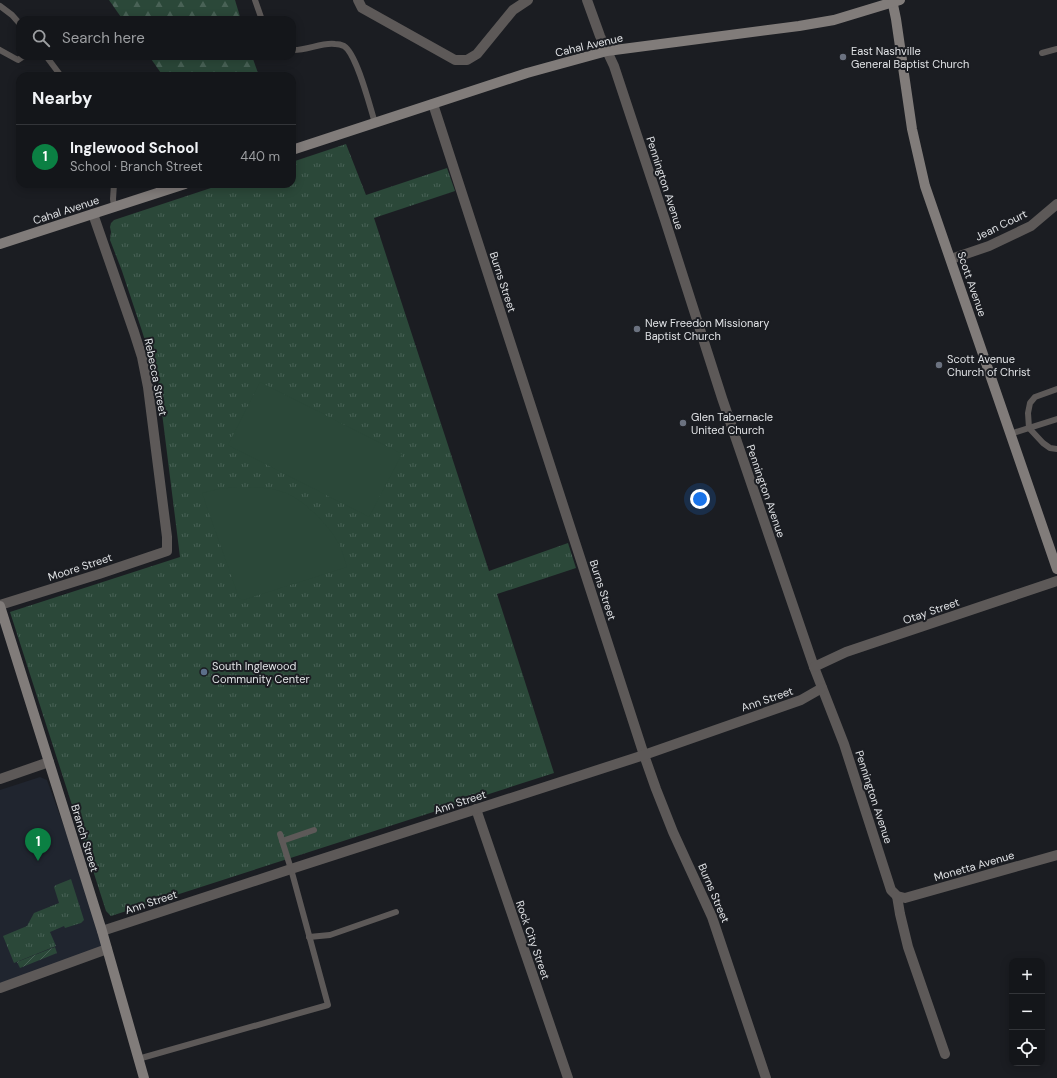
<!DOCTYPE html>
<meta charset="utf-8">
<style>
:root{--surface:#14161a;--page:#1d1f23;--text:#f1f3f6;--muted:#9d9fa2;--line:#333539;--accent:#0b8043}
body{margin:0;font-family:"DM Sans",sans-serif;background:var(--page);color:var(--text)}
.controls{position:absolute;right:12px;bottom:12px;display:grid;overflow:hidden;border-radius:8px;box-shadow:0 2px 10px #0003}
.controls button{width:36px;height:36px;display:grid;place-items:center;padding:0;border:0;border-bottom:1px solid var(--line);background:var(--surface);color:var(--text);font:20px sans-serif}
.you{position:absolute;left:700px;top:499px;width:14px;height:14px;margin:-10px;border:3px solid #fff;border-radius:50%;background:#1a73e8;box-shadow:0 0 0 6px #1a73e833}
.badge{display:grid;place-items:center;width:26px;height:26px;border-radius:50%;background:var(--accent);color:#fff;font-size:13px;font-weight:700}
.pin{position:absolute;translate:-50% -33px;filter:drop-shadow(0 1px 2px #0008)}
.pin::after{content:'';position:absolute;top:21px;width:14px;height:12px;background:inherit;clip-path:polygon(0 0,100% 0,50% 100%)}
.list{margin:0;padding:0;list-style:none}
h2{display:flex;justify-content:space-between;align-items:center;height:52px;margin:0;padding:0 16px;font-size:17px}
h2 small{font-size:13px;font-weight:400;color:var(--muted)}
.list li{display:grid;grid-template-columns:26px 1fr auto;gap:12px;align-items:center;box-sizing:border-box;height:64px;padding:0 16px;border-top:1px solid var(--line)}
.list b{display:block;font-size:15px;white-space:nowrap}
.list p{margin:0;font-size:13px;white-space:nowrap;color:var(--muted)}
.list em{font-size:13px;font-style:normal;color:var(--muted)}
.icon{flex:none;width:22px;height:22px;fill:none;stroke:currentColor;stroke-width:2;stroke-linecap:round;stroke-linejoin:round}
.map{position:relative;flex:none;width:1057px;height:1078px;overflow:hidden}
.search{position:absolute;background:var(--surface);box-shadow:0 2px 10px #0003;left:16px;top:16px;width:280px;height:44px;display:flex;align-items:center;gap:10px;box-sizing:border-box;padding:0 14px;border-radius:12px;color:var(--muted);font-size:15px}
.panel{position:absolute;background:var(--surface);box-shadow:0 2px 10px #0003;left:16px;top:72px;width:280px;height:116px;border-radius:12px}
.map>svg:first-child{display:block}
.built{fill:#20252f}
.grass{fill:url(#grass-tufts)}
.forest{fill:url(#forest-firs)}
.garden{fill:url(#garden-furrows)}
.pitch{fill:#2b4839}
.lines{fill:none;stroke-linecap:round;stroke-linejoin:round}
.lane{stroke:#5d5958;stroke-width:6}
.street{stroke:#5d5958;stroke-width:10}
.secondary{stroke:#817c7a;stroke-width:10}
.worship-dot{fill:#6b7280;stroke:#1b1d22;stroke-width:1.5}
.service-dot{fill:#5c6f8a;stroke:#1b1d22;stroke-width:1.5}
.labels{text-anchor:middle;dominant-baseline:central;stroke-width:4;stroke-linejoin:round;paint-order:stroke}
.street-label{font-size:11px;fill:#e0e2e5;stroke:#1b1d22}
.poi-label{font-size:11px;fill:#e0e2e5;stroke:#1b1d22;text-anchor:start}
</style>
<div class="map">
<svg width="1057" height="1078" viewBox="0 0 1057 1078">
<defs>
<pattern id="grass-tufts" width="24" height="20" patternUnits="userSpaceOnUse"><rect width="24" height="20" fill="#2b4839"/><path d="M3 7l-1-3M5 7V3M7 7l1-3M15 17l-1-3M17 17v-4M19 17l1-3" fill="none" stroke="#496256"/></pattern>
<pattern id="forest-firs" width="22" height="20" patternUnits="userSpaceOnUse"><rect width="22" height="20" fill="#2b4839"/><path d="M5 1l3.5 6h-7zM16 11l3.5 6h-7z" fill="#496256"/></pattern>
<pattern id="garden-furrows" width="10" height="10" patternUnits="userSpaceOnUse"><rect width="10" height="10" fill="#2b4839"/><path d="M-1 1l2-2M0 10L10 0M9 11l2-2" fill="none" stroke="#496256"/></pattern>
</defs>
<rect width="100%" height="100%" fill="#1b1d22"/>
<polygon class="built" points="40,777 47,780 102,931 107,949 0,983 0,790"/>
<g class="grass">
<polygon points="346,144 366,195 447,168 455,191 374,218 489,571 568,543 576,568 497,594 554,773 111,916 106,911 10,612 180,557 158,381 141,328 122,271 110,240 111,232 110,227 111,223 114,220 223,184 292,184 292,162"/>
<polygon points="71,879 84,920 81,923 65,928 64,926 50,932 56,946 14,963 3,936 27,926 34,913 59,903 54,887 56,885"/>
</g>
<g class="forest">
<polygon points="109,0 235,0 241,20 123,20"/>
<polygon points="149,56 252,56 259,76 163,76"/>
</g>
<polygon class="garden" points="55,947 57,953 20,968 17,962"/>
<g class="pitch">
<polygon points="260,382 402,454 369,517 228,445"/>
<path d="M237 487C254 487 270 487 286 493 303 500 329 525 337 541 342 549 344 558 347 567L243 600 239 598 202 493 219 489Z"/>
</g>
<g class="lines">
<g class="lane">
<polyline points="255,0 262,20"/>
<polyline points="0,6 12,15 20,24"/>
<polyline points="0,50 18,60 24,56"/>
<path d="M292 50C306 51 322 42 335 44 337 44 342 45 344 46 357 54 370 107 375 123"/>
<polyline points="1042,53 1057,49"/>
<polyline points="46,56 61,76"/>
<polyline points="114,184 113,199 114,207"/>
<polyline points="1057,389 1035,397 1030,403 1028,413 1029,428 1043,443 1050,448 1057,449"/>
<polyline points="1010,434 1057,419"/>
<polyline points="282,841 314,830"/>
<polyline points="309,937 330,935 396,912"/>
<polyline points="138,1059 328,1005 291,869 280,834"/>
</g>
<g class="street">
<polyline points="358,0 362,8 455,60 467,60 477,54 513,10 528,0"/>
<polyline points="587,0 600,36 614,66 665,220 722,398 814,667 844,744 891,890 897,896 905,898 1057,855"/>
<polyline points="433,104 644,755 656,789 673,832 712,917 766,1078"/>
<polyline points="951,259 989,246 1031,226 1057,204"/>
<polyline points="0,605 99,574 167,551 167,537 148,387 142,357 134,332 93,214"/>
<polyline points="814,667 846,652 1057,581"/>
<polyline points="0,779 49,762"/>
<polyline points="476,809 568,1078"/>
<polyline points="897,896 900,914 908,947 945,1054"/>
<polyline points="102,931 291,869 644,755 801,700 822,688"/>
<polyline points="0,988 107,949"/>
</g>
<g class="secondary">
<polyline points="892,0 896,19 912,129 925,186 1057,569"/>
<polyline points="292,150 527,73 607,51 799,26 834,20 900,0"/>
<polyline points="0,244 185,184"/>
<polyline points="0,606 102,931 144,1078"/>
</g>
</g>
<g class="worship-dot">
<circle cx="843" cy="57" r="4"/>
<circle cx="637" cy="329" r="4"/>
<circle cx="939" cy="365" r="4"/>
<circle cx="683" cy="423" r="4"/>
</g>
<circle class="service-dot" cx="204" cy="672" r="4"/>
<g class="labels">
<g class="street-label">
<text transform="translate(589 45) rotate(-13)">Cahal Avenue</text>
<text transform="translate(665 183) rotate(72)">Pennington Avenue</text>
<text transform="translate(66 210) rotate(-18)">Cahal Avenue</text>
<text transform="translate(1001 225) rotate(-26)">Jean Court</text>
<text transform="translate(503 282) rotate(72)">Burns Street</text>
<text transform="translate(972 284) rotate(71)">Scott Avenue</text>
<text transform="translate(156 377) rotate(79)">Rebecca Street</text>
<text transform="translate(766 491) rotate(71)">Pennington Avenue</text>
<text transform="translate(80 567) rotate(-18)">Moore Street</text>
<text transform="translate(603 590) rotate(72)">Burns Street</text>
<text transform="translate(931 611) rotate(-19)">Otay Street</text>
<text transform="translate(767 699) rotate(-19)">Ann Street</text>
<text transform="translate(874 797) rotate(72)">Pennington Avenue</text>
<text transform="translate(460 802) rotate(-18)">Ann Street</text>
<text transform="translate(85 838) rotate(73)">Branch Street</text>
<text transform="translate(974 866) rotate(-16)">Monetta Avenue</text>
<text transform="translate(714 893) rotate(67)">Burns Street</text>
<text transform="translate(151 902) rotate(-18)">Ann Street</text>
<text transform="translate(533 940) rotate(71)">Rock City Street</text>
</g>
<g class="poi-label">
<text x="851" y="51">East Nashville<tspan x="851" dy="13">General Baptist Church</tspan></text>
<text x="645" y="323">New Freedon Missionary<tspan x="645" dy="13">Baptist Church</tspan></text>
<text x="947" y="359">Scott Avenue<tspan x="947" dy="13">Church of Christ</tspan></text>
<text x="691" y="417">Glen Tabernacle<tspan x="691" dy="13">United Church</tspan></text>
<text x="212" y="666">South Inglewood<tspan x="212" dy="13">Community Center</tspan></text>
</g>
</g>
</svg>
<div class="controls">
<button>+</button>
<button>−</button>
<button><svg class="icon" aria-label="locate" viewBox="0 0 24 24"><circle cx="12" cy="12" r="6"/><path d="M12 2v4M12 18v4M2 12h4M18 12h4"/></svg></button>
</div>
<div class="you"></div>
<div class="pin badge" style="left:38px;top:861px">1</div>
<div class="search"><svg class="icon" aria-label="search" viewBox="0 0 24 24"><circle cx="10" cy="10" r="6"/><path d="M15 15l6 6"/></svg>Search here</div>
<section class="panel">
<h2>Nearby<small></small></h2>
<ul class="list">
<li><span class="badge">1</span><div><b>Inglewood School</b><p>School · Branch Street</p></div><em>440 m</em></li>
</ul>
</section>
</div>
